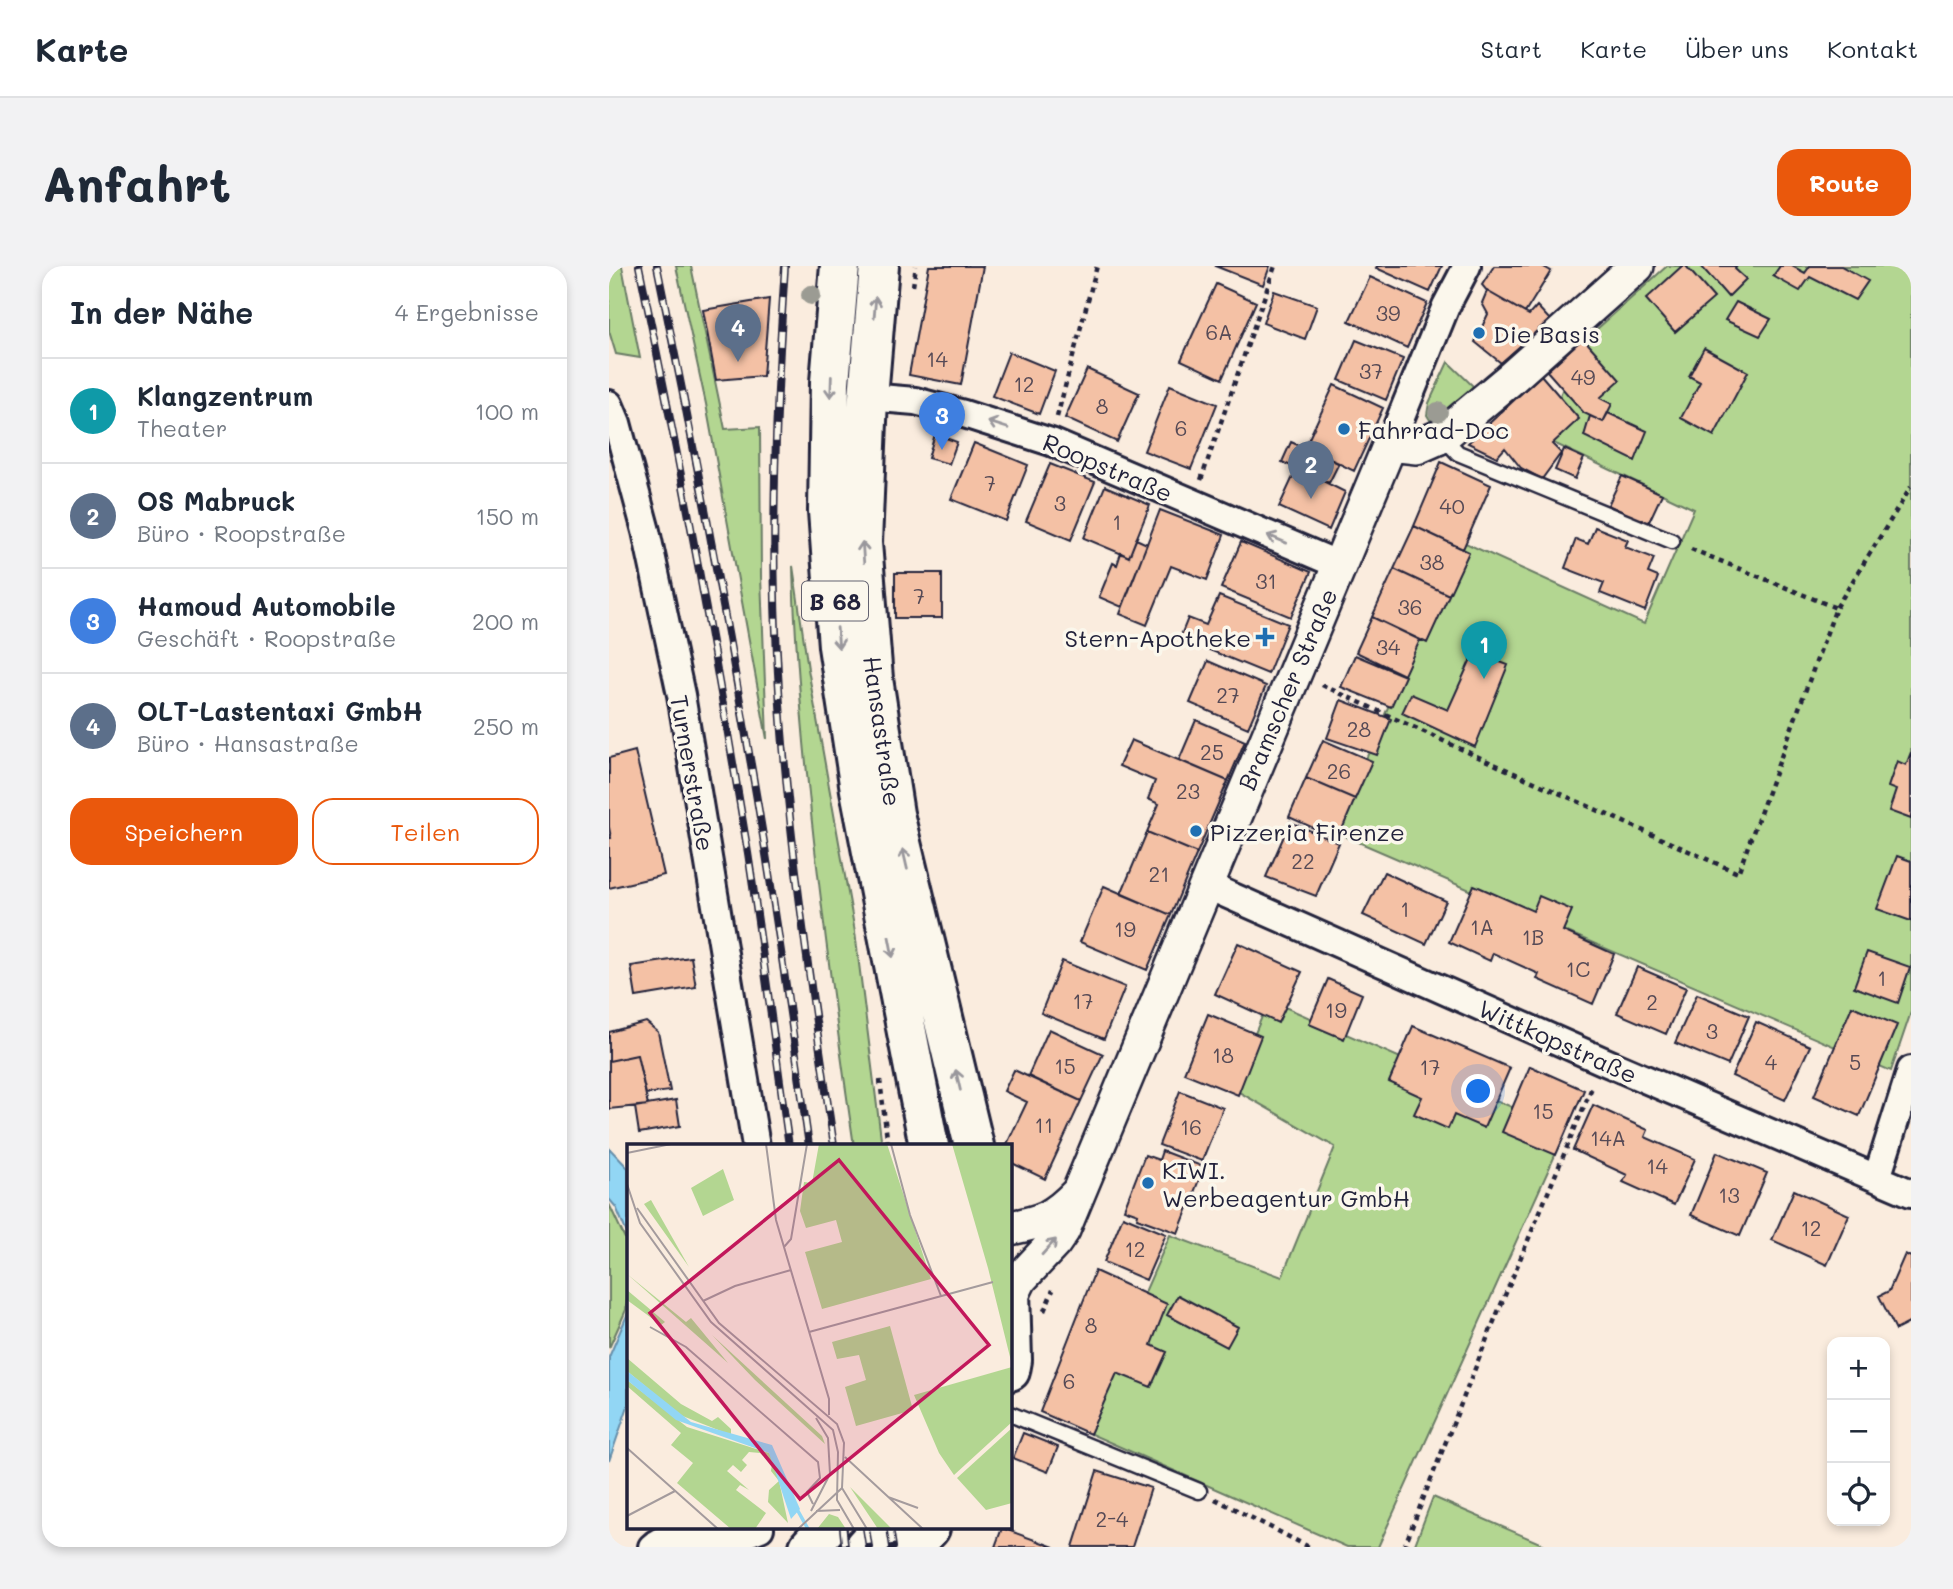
<!DOCTYPE html>
<html lang="de">
<head>
<meta charset="utf-8">
<style>
	body { margin:0; font-family:Mali,sans-serif; background:#f2f2f3; color:#1f2937 }
	.controls { position:absolute; right:21px; bottom:21px; display:grid; overflow:hidden; border-radius:14px; box-shadow:0 4px 10px #0003 }
	.controls button { width:63px; height:63px; display:grid; place-items:center; padding:0; border:0; border-bottom:2px solid #e0e1e3; background:#fff; color:#1f2937; font:35px sans-serif }
	.you { position:absolute; left:870px; top:826px; width:24px; height:24px; margin:-18px; border:5px solid #fff; border-radius:50%; background:#1a73e8; box-shadow:0 0 0 10px #1a73e833 }
	.badge { display:grid; place-items:center; width:46px; height:46px; border-radius:50%; background:#ea580c; color:#fff; font-size:23px; font-weight:700 }
	.pin { position:absolute; translate:-50% -58px; filter:drop-shadow(0 2px 4px #0008) }
	.pin::after { content:''; position:absolute; top:37px; width:24px; height:21px; background:inherit; clip-path:polygon(0 0,100% 0,50% 100%) }
	.list { margin:0; padding:0; list-style:none }
	h2 { display:flex; justify-content:space-between; align-items:center; height:91px; margin:0; padding:0 28px; font-size:30px }
	h2 small { font-size:23px; font-weight:400; color:#747a83 }
	.list li { display:grid; grid-template-columns:46px 1fr auto; gap:21px; align-items:center; box-sizing:border-box; height:105px; padding:0 28px; border-top:2px solid #e0e1e3 }
	.list b { display:block; font-size:26px; white-space:nowrap }
	.list p { margin:0; font-size:23px; white-space:nowrap; color:#747a83 }
	.list em { font-size:23px; font-style:normal; color:#747a83 }
	.actions { display:flex; gap:14px; padding:21px 28px }
	.actions a { flex:1; padding:16px 0; border:2px solid #ea580c; border-radius:21px; text-align:center; font-size:24px; color:#ea580c }
	.actions .main { background:#ea580c; color:#fff }
	.icon { flex:none; width:38px; height:38px; fill:none; stroke:currentColor; stroke-width:2; stroke-linecap:round; stroke-linejoin:round }
	.map { position:relative; flex:none; width:1302px; height:1281px; overflow:hidden; border-radius:21px }
	header { display:flex; align-items:center; gap:42px; box-sizing:border-box; height:98px; padding:0 35px; background:#fff; border-bottom:2px solid #e0e1e3 }
	header strong { font-size:33px }
	nav { display:flex; gap:38px; margin-inline-start:auto; font-size:24px }
	.intro { display:flex; align-items:center; justify-content:space-between; box-sizing:border-box; height:168px; padding:0 42px }
	h1 { margin:0; font-size:49px }
	.button { padding:18px 32px; border-radius:21px; background:#ea580c; color:#fff; font-size:24px; font-weight:700 }
	main { display:flex; gap:42px; padding:0 42px }
	aside { flex:1; background:#fff; border-radius:21px; box-shadow:0 4px 10px #0003 }
	.map>svg:first-child { display:block }
	.green { fill:#b3d691; stroke:#6a7c66; stroke-width:2 }
	.water { fill:#92d6f4; stroke:#658eaa; stroke-width:2 }
	.building { fill:#f4c1a5; stroke:#22223b; stroke-width:2 }
	.lines { fill:none; stroke-linecap:round; stroke-linejoin:round }
	.service-casing { stroke:#22223b; stroke-width:19 }
	.minor-casing { stroke:#22223b; stroke-width:32 }
	.tertiary-casing { stroke:#22223b; stroke-width:38 }
	.primary-casing { stroke:#22223b; stroke-width:44 }
	.path { stroke:#22223b; stroke-width:4.5; stroke-dasharray:5 5; stroke-linecap:butt }
	.service { stroke:#fbf7ec; stroke-width:14 }
	.minor { stroke:#fbf7ec; stroke-width:26 }
	.tertiary { stroke:#fbf7ec; stroke-width:33 }
	.primary { stroke:#fbf7ec; stroke-width:38 }
	.rail-casing { stroke:#22223b; stroke-width:8 }
	.rail { stroke:#fbf7ec; stroke-width:5; stroke-dasharray:16; stroke-linecap:butt }
	.tree { fill:#9b9b93 }
	.oneway { stroke:#99979c }
	.poi-dot { fill:#1f6fb2; stroke:#fbf7ec; stroke-width:2.5 }
	.labels { text-anchor:middle; dominant-baseline:central; stroke-width:7; stroke-linejoin:round; paint-order:stroke }
	.number-label { font-size:21px; fill:#564a56 }
	.shield { fill:#fbf7ec; stroke:#636270; stroke-width:2 }
	.shield-label { font-size:23px; font-weight:bold; fill:#22223b }
	.poi-label { font-size:24px; fill:#22223b; stroke:#fbf7ec; text-anchor:start }
	.street-label { font-size:24px; fill:#22223b; stroke:#fbf7ec }
	.inset-river { fill:none; stroke:#92d6f4; stroke-width:3.5 }
	.inset-road { fill:none; stroke:#a49b9d; stroke-width:2 }
	.view { fill:#c2185b; fill-opacity:0.15; stroke:#c2185b; stroke-width:3.5 }
	.inset-edge { fill:none; stroke:#22223b; stroke-width:3.5 }
</style>
</head>
<body>
<header>
<strong>Karte</strong>
<nav><a>Start</a><a>Karte</a><a>Über uns</a><a>Kontakt</a></nav>
</header>
<div class="intro"><h1>Anfahrt</h1><a class="button">Route</a></div>
<main>
<aside>
<h2>In der Nähe<small>4 Ergebnisse</small></h2>
<ul class="list">
<li><span class="badge" style="background:#0f9aa8">1</span><div><b>Klangzentrum</b><p>Theater</p></div><em>100 m</em></li>
<li><span class="badge" style="background:#5c6f8a">2</span><div><b>OS Mabruck</b><p>Büro · Roopstraße</p></div><em>150 m</em></li>
<li><span class="badge" style="background:#3f7fe0">3</span><div><b>Hamoud Automobile</b><p>Geschäft · Roopstraße</p></div><em>200 m</em></li>
<li><span class="badge" style="background:#5c6f8a">4</span><div><b>OLT-Lastentaxi GmbH</b><p>Büro · Hansastraße</p></div><em>250 m</em></li>
</ul>
<div class="actions"><a class="main">Speichern</a><a>Teilen</a></div>
</aside>
<div class="map">
<svg width="1302" height="1281" viewBox="0 0 1302 1281">
	<rect width="100%" height="100%" fill="#faecde"/>
	<filter id="ink" filterUnits="userSpaceOnUse"><feTurbulence type="fractalNoise" baseFrequency=".0143" numOctaves="2"/><feDisplacementMap in="SourceGraphic" scale="14" xChannelSelector="R" yChannelSelector="G"/><feConvolveMatrix kernelMatrix="1 2 1 2 8 2 1 2 1" color-interpolation-filters="sRGB"/></filter>
	<g filter="url(#ink)">
		<path class="green" d="M0,0h13l18,92 -24,-4 -7,-23z
			M67,0h15l34,163 35,-2 1,149 6,163 -61,-335z
			M1058,0h244v746l-20,59 -556,-239 124,-292 185,84 50,-115 -149,-70 32,-92z
			M839,96l25,24c-12,14 -23,31 -43,34l-3,-5 2,-12z
			M184,300l15,103 47,263 27,214h-28c-15,-101 -28,-203 -40,-305 -10,-91 -19,-183 -21,-275z
			M660,734l297,131 -188,416h-31l-263,-116 86,-196 112,42 53,-130 -103,-59z
			M0,938l19,41v43l-2,22 -17,38z
			M824,1231l116,50h-135z"/>
		<path class="water" d="M0,882l19,20v68l-12,-29 -7,-8z
			M19,1047v93l-19,55v-104z"/>
		<path class="building" d="M320,0h54l-22,119 -52,-10z
			M606,0h55l-7,19z
			M768,0h65l-12,26 -54,-24z
			M885,0h48l9,5 -26,42 -38,-22 -5,-6z
			M1073,0h4l28,32 -39,34 -29,-33z
			M1092,0h36l-2,3 11,10 -18,18z
			M1171,0h12l13,7 5,-7h31l27,15 -13,19 -45,-23 -10,14 -27,-15z
			M761,11l57,26 -20,45 -58,-27z
			M607,18l40,18 -34,77 -41,-19z
			M665,25l43,15 -12,33 -42,-16z
			M878,25l42,24 8,-9 13,14 -49,43 -26,-21 13,-28 -6,-11z
			M160,33l-6,77 -47,4 -13,-70z
			M1127,36l35,17 -11,17 -35,-16z
			M974,72l37,42 -20,18 12,6 -9,18 -19,-9 -37,-42z
			M747,74l47,19 -17,41 -47,-20z
			M1095,82l44,24 -34,64 -33,-18 19,-36 -11,-6z
			M400,86l46,19 -16,43 -47,-18z
			M478,103l52,24 -22,49 -52,-24z
			M932,109l38,44 -27,25 9,9 -19,26 -21,-11 -16,-20 -8,9 -29,-14z
			M561,119l47,19 -26,65 -47,-18z
			M725,119l49,23 -29,63 -49,-24z
			M999,147l39,18 -12,30 -51,-25 6,-20 13,6z
			M326,168l22,8 -8,22 -21,-6z
			M682,176l48,21 -10,20 -47,-21z
			M365,177l54,22 -22,56 -55,-22z
			M955,183l20,9 -9,21 -20,-9z
			M832,196l50,23 -28,64 -49,-23z
			M441,198l45,18 -24,58 -45,-19z
			M688,202l48,24 -16,38 -50,-23z
			M1013,210l40,18 -14,30 -40,-19z
			M496,220l45,19 -21,52 -45,-19z
			M551,244l64,25 -17,45 -36,-14 -24,59 -27,-11z
			M805,260l55,26 -20,43 -55,-26z
			M986,261l33,13 -3,7 29,11 -6,15 10,4 -13,34 -45,-18 4,-10 -39,-15 11,-29 12,5z
			M527,273l11,5 -25,63 -23,-10 14,-34 4,2 4,-12 8,4z
			M632,276l70,30 -20,45 -70,-29z
			M785,303l55,26 -22,48 -55,-26z
			M286,307h47v45h-47z
			M610,330l69,28 -20,50 -88,-36 8,-20 18,7z
			M763,351l48,23 -16,35 -48,-23z
			M865,386l34,13 -33,82 -73,-34 9,-19 37,16z
			M746,389l50,21 -14,31 -50,-20z
			M599,395l58,25 -18,42 -58,-25z
			M732,434l50,19 -14,36 -50,-17z
			M587,454l49,21 -17,40 -49,-21z
			M522,474l97,41 -31,72 -50,-21 12,-28 -11,-5 7,-18 -36,-15z
			M714,474l49,21 -17,38 -49,-21z
			M26,485l29,124 -55,13v-50h2l-2,-11v-69z
			M1302,486v67l-22,-8 7,-21 -8,-3 9,-26 9,4z
			M697,512l49,21 -17,40 -49,-22z
			M681,556l49,21 -23,53 -50,-19z
			M538,566l50,21 -26,62 -50,-21z
			M1288,590l14,5v60l-34,-12z
			M775,606l62,29 -20,43 -63,-29z
			M865,619l59,26 6,-15 33,14 -9,21 51,23 -21,50 -56,-25 2,-5 -46,-21 -3,8 -41,-19z
			M495,620l67,29 -24,55 -67,-28z
			M629,677l64,29 -24,51 -63,-29z
			M1258,686l43,15 -12,36 -44,-16z
			M82,691l5,30 -60,10 -5,-31z
			M453,695l63,26 -21,52 -63,-26z
			M1028,701l49,21 -20,46 -49,-21z
			M719,713l34,15 -18,45 -35,-15z
			M1088,728l52,22 -21,49 -53,-22z
			M1243,740l45,19 -38,91 -45,-20z
			M599,748l53,22 -23,59 -54,-22z
			M37,756l12,10 12,59 -24,3 -9,-39 -28,6v-29z
			M1147,756l54,24 -25,54 -53,-24z
			M804,760l97,42 -26,60 -30,-13 -6,14 -34,-15 8,-17 -33,-15z
			M440,763l54,25 -22,47 -53,-25z
			M28,789l11,50 -39,4v-48z
			M921,800l54,24 -28,65 -54,-23z
			M405,804l67,31 -36,78 -35,-17v-16h-4l21,-44 -23,-11z
			M571,825l43,17 -21,53 -43,-16z
			M67,834l4,26 -41,7 -4,-26z
			M984,839l55,25 -3,7 50,22 -21,46 -51,-23 4,-7 -54,-25z
			M553,885l42,16 -26,66 -41,-15 1,-4 -14,-5 21,-54 14,5z
			M1108,886l50,21 -27,63 -49,-21z
			M1185,924l55,25 -22,50 -55,-25z
			M514,950l43,18 -20,46 -42,-18z
			M1296,988l6,3v67l-2,-1 -13,7 -17,-34 10,-5z
			M486,1005l72,33 -16,41 16,7 -16,35 -34,-14 -27,61 -50,-22z
			M569,1029l60,32 -11,20 -60,-32z
			M414,1167l35,14 -10,25 -35,-14z
			M488,1205l54,17 -19,59h-59z
			M393,1262l52,19h-59z"/>
		<g class="lines">
			<defs>
				<path id="service" d="M833,170l16,17 214,88
					M401,1148l189,77"/>
				<path id="minor" d="M259,131l47,4 49,13 87,28 288,123
					M0,138l8,19 29,108 35,164 75,451
					M781,178l56,-138 21,-40
					M597,619l397,176 308,132
					M1268,912l34,-108
					M43,1281c17,-17 33,-4 53,-5 20,-1 37,-6 55,-14"/>
				<path id="tertiary" d="M401,962c32,-6 44,-10 67,-34
					M402,1031l9,-18 34,-36 9,-13 327,-786 27,3 25,-11 67,-56 128,-114"/>
				<path id="primary" d="M231,0l-10,116 -2,129 10,135 22,144 69,356
					M270,0l-11,131 -6,146 11,136 21,135 80,332
					M401,1025l2,69 -2,11
					M200,1281l17,-19
					M255,1281l17,-19
					M303,1281l18,-19"/>
			</defs>
			<use href="#service" class="service-casing"/>
			<use href="#minor" class="minor-casing"/>
			<use href="#tertiary" class="tertiary-casing"/>
			<use href="#primary" class="primary-casing"/>
			<path class="path" d="M304,20l3,-20
				M448,151l40,-151
				M592,214l74,-214
				M1082,283l145,59
				M713,419l163,75 253,113 98,-265 75,-121
				M271,814l8,66
				M435,1045l9,-21
				M606,1233l94,48
				M795,1281l86,-216 103,-246"/>
			<use href="#service" class="service"/>
			<use href="#minor" class="minor"/>
			<use href="#tertiary" class="tertiary"/>
			<use href="#primary" class="primary"/>
			<defs>
				<path id="rail" d="M30,0c41,195 77,391 109,587 15,98 27,196 41,293
					M48,0c40,193 76,387 108,582 16,99 30,199 44,298
					M176,0c-9,136 -15,271 -7,407 9,159 33,316 56,473
					M234,1262l2,19
					M257,1262l3,19
					M281,1262l3,19"/>
			</defs>
			<use href="#rail" class="rail-casing"/>
			<use href="#rail" class="rail"/>
		</g>
		<g class="tree">
			<circle cx="202" cy="29" r="10"/>
			<circle cx="829" cy="146" r="10"/>
		</g>
		<defs><path id="oneway-shaft" d="M-6 0H5M1.5-3L5.5 0L1.5 3" fill="none" stroke-width="1.6" stroke-linecap="round" stroke-linejoin="round" transform="scale(1.75)"/></defs>
		<g class="oneway">
			<use href="#oneway-shaft" transform="translate(266 41) rotate(-85)"/>
			<use href="#oneway-shaft" transform="translate(222 121) rotate(92)"/>
			<use href="#oneway-shaft" transform="translate(389 159) rotate(-162)"/>
			<use href="#oneway-shaft" transform="translate(668 273) rotate(-157)"/>
			<use href="#oneway-shaft" transform="translate(254 286) rotate(-94)"/>
			<use href="#oneway-shaft" transform="translate(229 372) rotate(85)"/>
			<use href="#oneway-shaft" transform="translate(296 593) rotate(-103)"/>
			<use href="#oneway-shaft" transform="translate(282 681) rotate(79)"/>
			<use href="#oneway-shaft" transform="translate(349 814) rotate(-103)"/>
			<use href="#oneway-shaft" transform="translate(440 981) rotate(-48)"/>
		</g>
	</g>
	<g class="poi-dot">
		<circle cx="870" cy="67" r="7"/>
		<circle cx="735" cy="163" r="7"/>
		<path d="M652.5 360.5h7v7h7v7h-7v7h-7v-7h-7v-7h7z"/>
		<circle cx="587" cy="565" r="7"/>
		<circle cx="539" cy="917" r="7"/>
	</g>
	<g class="labels">
		<g class="number-label">
			<text x="779" y="46">39</text>
			<text x="610" y="65">6A</text>
			<text x="328" y="92">14</text>
			<text x="762" y="104">37</text>
			<text x="974" y="110">49</text>
			<text x="415" y="117">12</text>
			<text x="493" y="139">8</text>
			<text x="572" y="161">6</text>
			<text x="381" y="216">7</text>
			<text x="451" y="236">3</text>
			<text x="843" y="239">40</text>
			<text x="508" y="255">1</text>
			<text x="823" y="295">38</text>
			<text x="657" y="314">31</text>
			<text x="310" y="329">7</text>
			<text x="801" y="340">36</text>
			<text x="779" y="380">34</text>
			<text x="619" y="428">27</text>
			<text x="750" y="462">28</text>
			<text x="603" y="485">25</text>
			<text x="730" y="504">26</text>
			<text x="579" y="524">23</text>
			<text x="694" y="594">22</text>
			<text x="550" y="607">21</text>
			<text x="796" y="642">1</text>
			<text x="873" y="660">1A</text>
			<text x="516" y="662">19</text>
			<text x="924" y="670">1B</text>
			<text x="969" y="702">1C</text>
			<text x="1273" y="711">1</text>
			<text x="474" y="734">17</text>
			<text x="1043" y="735">2</text>
			<text x="727" y="743">19</text>
			<text x="1103" y="764">3</text>
			<text x="614" y="788">18</text>
			<text x="1162" y="795">4</text>
			<text x="1246" y="795">5</text>
			<text x="456" y="799">15</text>
			<text x="821" y="800">17</text>
			<text x="934" y="844">15</text>
			<text x="435" y="858">11</text>
			<text x="582" y="860">16</text>
			<text x="999" y="871">14A</text>
			<text x="1048" y="899">14</text>
			<text x="1120" y="928">13</text>
			<text x="1202" y="961">12</text>
			<text x="526" y="982">12</text>
			<text x="482" y="1058">8</text>
			<text x="460" y="1114">6</text>
			<text x="503" y="1252">2-4</text>
		</g>
		<rect class="shield" x="193" y="315.5" width="66" height="39" rx="5"/>
		<g class="shield-label">
			<text x="226" y="335">B 68</text>
		</g>
		<g class="poi-label">
			<text x="884" y="67">Die Basis</text>
			<text x="749" y="163">Fahrrad-Doc</text>
			<text x="642" y="371" text-anchor="end">Stern-Apotheke</text>
			<text x="601" y="565">Pizzeria Firenze</text>
			<text x="553" y="903">KIWI.<tspan x="553" dy="28">Werbeagentur GmbH</tspan></text>
		</g>
		<g class="street-label">
			<text transform="translate(499 201) rotate(23)">Roopstraße</text>
			<text transform="translate(678 423) rotate(-67)">Bramscher Straße</text>
			<text transform="translate(274 465) rotate(82)">Hansastraße</text>
			<text transform="translate(84 507) rotate(80)">Turnerstraße</text>
			<text transform="translate(949 775) rotate(24)">Wittkopstraße</text>
		</g>
	</g>
	<g transform="translate(18 878)">
		<rect width="385" height="385" fill="#faecde"/>
		<path d="M192,0h68l44,135 -109,30 -17,-57 37,-10 -6,-22 -30,8 -6,-17 4,-29 8,1zM325,0h60v221l-24,-97zM96,25l11,31 -31,16 -12,-28zM24,56l38,67 -45,-63zM0,130l59,48 5,-4 37,45zM0,146l31,26 7,6 -4,3 -34,-25zM263,182l23,84 -57,16 -11,-39 21,-7 -7,-25 -22,4 -5,-17zM85,191l110,101 3,8 -70,-64zM0,214l54,46 31,17 6,-4 13,12v6l-51,-20 -53,-44zM385,223v55l-58,53 -15,-22 -25,-58zM0,236l60,47 82,26 6,9 13,61 -20,-21 1,-12 10,-9 -8,-10 1,-7 -12,-11 -11,-1 -7,8 5,5 -6,7 -8,-7 -6,6 22,19 -9,-5 -4,5 30,23 -11,16h-24l-54,-46 16,-20 -22,-18 10,-12 -54,-47zM385,284v75l-26,7 -29,-32zM223,343l42,42h-14zM202,370l9,3 8,12h-29z" fill="#b3d691"/>
		<path d="M0,227l64,51 81,23 28,64 -9,10 -22,-66 -93,-33 -49,-40z" fill="#92d6f4"/>
		<path class="inset-river" d="M166,358l15,27"/>
		<path class="inset-road" d="M139,0l10,76 53,179v16M264,0l19,71 31,81M0,9l44,-9M0,40l13,39 71,99 122,108 5,22 -1,48 17,29M10,64l82,115 118,101 7,19 -2,45 -44,41M157,103l7,-8 16,-95M76,157l32,-15 56,-16M23,183l36,20 132,115 2,16 -13,14 6,12M182,188l184,-50M0,304l91,81M218,313l78,72M215,344l25,41M261,353l30,11M184,367l19,-37 -2,-36 -12,-20M189,367l24,-1M0,372l48,-25"/>
		<path class="view" d="M212,16l150,185 -189,154 -150,-186z"/>
		<rect width="385" height="385" class="inset-edge"/>
	</g>
</svg>
<div class="controls">
<button>+</button>
<button>−</button>
<button><svg class="icon" aria-label="locate" viewBox="0 0 24 24"><circle cx="12" cy="12" r="6"/><path d="M12 2v4M12 18v4M2 12h4M18 12h4"/></svg></button>
</div>
<div class="you"></div>
<div class="pin badge" style="left:875px;top:413px;background:#0f9aa8">1</div>
<div class="pin badge" style="left:702px;top:233px;background:#5c6f8a">2</div>
<div class="pin badge" style="left:333px;top:184px;background:#3f7fe0">3</div>
<div class="pin badge" style="left:129px;top:96px;background:#5c6f8a">4</div>
</div>
</main>
</body>
</html>
